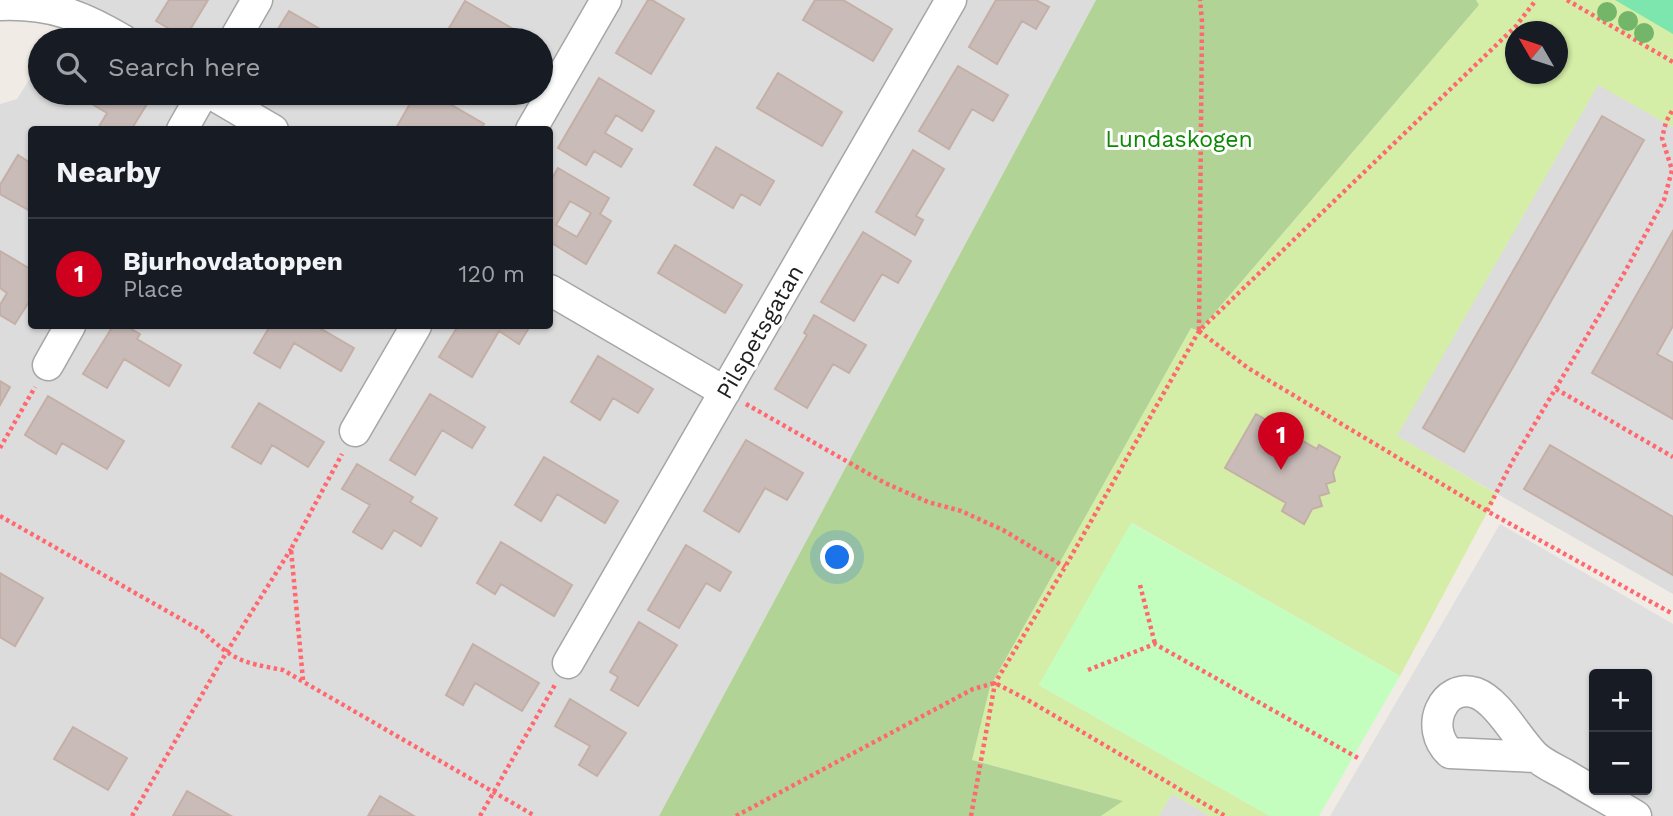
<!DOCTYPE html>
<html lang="en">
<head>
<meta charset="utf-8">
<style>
	body { margin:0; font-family:"Work Sans",sans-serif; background:#242831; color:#f1f3f6 }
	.controls { position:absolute; right:21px; bottom:21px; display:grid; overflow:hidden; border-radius:7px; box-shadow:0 2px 5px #0004 }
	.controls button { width:63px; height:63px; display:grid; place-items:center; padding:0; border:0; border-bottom:2px solid #363941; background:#171b24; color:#f1f3f6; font:35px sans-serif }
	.compass { position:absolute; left:1505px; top:21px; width:63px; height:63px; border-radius:50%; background:#171b24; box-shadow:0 2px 5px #0004; rotate:309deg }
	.you { position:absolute; left:838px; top:558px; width:24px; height:24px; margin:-18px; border:5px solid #fff; border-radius:50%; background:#1a73e8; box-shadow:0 0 0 10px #1a73e833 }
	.badge { display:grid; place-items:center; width:46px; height:46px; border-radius:50%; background:#cf001e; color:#fff; font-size:23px; font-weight:700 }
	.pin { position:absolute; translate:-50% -58px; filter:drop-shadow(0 2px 4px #0008) }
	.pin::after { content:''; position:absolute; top:37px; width:24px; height:21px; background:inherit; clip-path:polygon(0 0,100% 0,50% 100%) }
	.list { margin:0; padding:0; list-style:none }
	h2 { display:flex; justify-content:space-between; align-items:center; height:91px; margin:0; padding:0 28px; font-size:30px }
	h2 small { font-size:23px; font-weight:400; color:#9ea1a6 }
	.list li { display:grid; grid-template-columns:46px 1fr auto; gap:21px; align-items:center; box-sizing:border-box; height:112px; padding:0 28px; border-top:2px solid #363941 }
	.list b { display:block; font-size:26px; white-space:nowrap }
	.list p { margin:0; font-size:23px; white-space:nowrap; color:#9ea1a6 }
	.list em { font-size:23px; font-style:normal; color:#9ea1a6 }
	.icon { flex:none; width:38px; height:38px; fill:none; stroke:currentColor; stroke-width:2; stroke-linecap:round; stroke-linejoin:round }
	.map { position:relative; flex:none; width:1673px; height:816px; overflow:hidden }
	.search { position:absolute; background:#171b24; box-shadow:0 2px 5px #0004; left:28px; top:28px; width:525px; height:77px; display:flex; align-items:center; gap:18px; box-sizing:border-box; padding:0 24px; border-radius:38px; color:#9ea1a6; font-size:26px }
	.panel { position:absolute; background:#171b24; box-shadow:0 2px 5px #0004; left:28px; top:126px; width:525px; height:203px; border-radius:7px }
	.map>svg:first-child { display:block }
	.residential { fill:#dddcdc; fill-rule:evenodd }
	.grass { fill:#d5eea7; fill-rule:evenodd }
	.forest { fill:#b1d396 }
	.park { fill:#c3febf }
	.pitch { fill:#7de6ae }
	.parking { fill:#dfdfdf; fill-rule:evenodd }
	.building { fill:#c9bcb8; stroke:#c4afa6; stroke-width:2; fill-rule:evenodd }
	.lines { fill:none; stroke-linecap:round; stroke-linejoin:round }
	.minor-casing { stroke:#a6a6a6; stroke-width:33 }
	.path { stroke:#ff686e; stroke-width:4.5; stroke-dasharray:3.5 3.5; stroke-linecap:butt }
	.minor { stroke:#fff; stroke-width:30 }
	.tree { fill:#73b569 }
	.labels { text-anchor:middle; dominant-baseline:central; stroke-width:6; stroke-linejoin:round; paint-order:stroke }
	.park-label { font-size:23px; fill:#0c8803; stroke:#fff }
	.street-label { font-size:23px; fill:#1f1f1f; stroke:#fff }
</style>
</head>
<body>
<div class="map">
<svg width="1673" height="816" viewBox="0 0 1673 816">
	<rect width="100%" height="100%" fill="#f1ebe5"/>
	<path class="residential" d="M81,0h1015l-437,816h-659v-712l17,-5 23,-36v30h501v-53h-486zM32,130h518v196h-518z
		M1598,84l75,43v467l-277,-158z
		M1172,793l38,23h-51z"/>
	<path class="grass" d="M1476,0h197v127l-75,-42 -201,351 100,58 -97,182 -268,-153 -93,162 231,131h-60l-38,-22 -13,22h-58l22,-15 -151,-41 18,-73 201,-359 8,3 280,-326zM1516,32h42v42h-42z"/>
	<path class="forest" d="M1096,0h380l3,5 -280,326 -8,-3 -201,359 -18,73 151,41 -22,15h-442z"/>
	<path class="park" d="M1131,523l269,153 -81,140h-49l-231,-131z"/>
	<path class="pitch" d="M1615,0h58v34z"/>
	<path class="parking" d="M1500,524l173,100v192h-343zM1594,674h53v116h-53z"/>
	<path class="building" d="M169,0h39l-23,38 -29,-17z
		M648,0h4l32,19 -33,55 -35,-21z
		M815,0h28l49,29 -19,32 -70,-41z
		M996,0h40l13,7 -13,22 -14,-8 -25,43 -28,-17z
		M465,1l67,39h-90z
		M289,11l50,29h-68z
		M958,66l50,29 -15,26 -21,-12 -23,40 -30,-18z
		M778,73l64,39 -20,34 -65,-38z
		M599,78l55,33 -12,20 -26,-16 -11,18 27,16 -11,18 -27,-16 -8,14 -28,-17z
		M89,93h51l10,6 -19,31h-34l10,-17 -22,-13z
		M416,93h15l53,31 -3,6h-56l-3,-2 -2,2h-25z
		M1602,116l42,24 -180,312 -41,-24z
		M716,147l58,34 -14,24 -19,-11 -8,14 -39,-23z
		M913,150l31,19 -28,47 7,4 -8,15 -39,-23z
		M18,155l14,9v48l-32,-18v-9z
		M558,168l51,30 -9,16 11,7 -25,43 -36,-22v-60zM570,201l21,12 -14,24 -21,-12z
		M1673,231v95l-16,28 16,9v56l-81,-46z
		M863,232l48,29 -13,22 -16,-9 -28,47 -33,-19z
		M675,245l67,40 -17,28 -67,-40z
		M0,251l32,19v27l-17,27 -15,-9v-10l7,-12 -7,-5z
		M814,315l52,30 -17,28 -16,-9 -26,44 -32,-19 32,-54 -3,-2z
		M113,326h13l14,8 -3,5 44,26 -12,21 -45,-27 -17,29 -24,-14z
		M270,326h46l38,22 -13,23 -47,-28 -14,25 -26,-15z
		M458,326h72l-11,18 -20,-13 -27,46 -33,-20z
		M598,356l55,33 -15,24 -25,-15 -13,22 -29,-18z
		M0,381l10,6 -10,18z
		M430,394l55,33 -13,21 -30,-18 -27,45 -25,-15z
		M48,396l76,45 -17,28 -45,-26 -6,11 -31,-19z
		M259,403l65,39 -16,25 -36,-22 -11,19 -29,-17z
		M1256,414l61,35 2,-4 21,12 -7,15 2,9 -9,3 3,9 -10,3 3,10 -10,3 -8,15 -22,-13 4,-8 -61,-35z
		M746,440l57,33 -16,27 -22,-12 -26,44 -35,-21z
		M1550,445l123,72v58l-149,-86z
		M544,457l74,44 -13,22 -48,-29 -16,27 -26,-16z
		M357,464l56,33 -3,5 27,16 -16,28 -27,-16 -12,19 -29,-17 17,-27 -28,-16z
		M501,542l71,43 -18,31 -53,-32 -6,10 -18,-11z
		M686,545l45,27 -11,19 -14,-8 -27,45 -31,-18z
		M0,573l43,25 -28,48 -15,-9z
		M639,622l38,23 -39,61 -27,-16 7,-13 -8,-5z
		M473,644l66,39 -17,28 -47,-28 -12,22 -17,-10z
		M570,699l56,34 -29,43 -18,-11 11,-19 -35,-20z
		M73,727l54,31 -19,32 -54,-31z
		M187,791l44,25h-58z
		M380,796l34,20h-46z"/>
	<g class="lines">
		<defs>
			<path id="minor" d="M0,5c49,-2 81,10 123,35
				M234,40l23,-40
				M210,93l63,37
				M182,130l21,-37
				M531,130l75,-130
				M550,290l175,102
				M48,365l22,-39
				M355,431l61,-105
				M568,663l383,-663
				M1536,757l-86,-4c-27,-25 -7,-71 26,-60 22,8 41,45 58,62 9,9 22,14 32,20 23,14 47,27 70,41"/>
		</defs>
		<use href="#minor" class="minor-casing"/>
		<path class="path" d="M1567,0l106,62
			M1199,330l3,-309 -2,-21
			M1199,331l49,37 239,143 186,103
			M1556,389l117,68
			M746,404l139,79 43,19 33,9 42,19 62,37
			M0,448l35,-61
			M1487,511l25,-49 110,-185 42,-77 8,-30 -10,-32 4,-16 7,-13
			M0,516l202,115c33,30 38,31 81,39l252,146
			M1140,585l15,59
			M1088,670l67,-26 203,114
			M303,680l-12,-131 51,-95
			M132,816l94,-163 65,-104
			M480,816l76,-133
			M736,816l237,-127 22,-6 31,16 199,117
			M971,816l24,-133 70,-116 134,-236 317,-305 20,-26"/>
		<use href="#minor" class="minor"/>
	</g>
	<g class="tree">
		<circle cx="1607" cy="12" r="10"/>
		<circle cx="1628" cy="21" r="10"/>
		<circle cx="1644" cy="33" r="10"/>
	</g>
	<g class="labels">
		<g class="park-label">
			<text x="1179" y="139">Lundaskogen</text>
		</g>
		<g class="street-label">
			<text transform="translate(760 332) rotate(-60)">Pilspetsgatan</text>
		</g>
	</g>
</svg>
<div class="controls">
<button>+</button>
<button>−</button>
</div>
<svg class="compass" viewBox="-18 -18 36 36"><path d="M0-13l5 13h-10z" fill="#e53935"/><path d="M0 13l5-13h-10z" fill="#9ea1a6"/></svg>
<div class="you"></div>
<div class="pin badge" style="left:1281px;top:470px">1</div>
<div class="search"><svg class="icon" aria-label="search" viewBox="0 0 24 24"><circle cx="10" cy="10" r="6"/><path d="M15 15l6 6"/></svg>Search here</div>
<section class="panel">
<h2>Nearby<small></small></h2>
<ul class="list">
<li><span class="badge">1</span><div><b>Bjurhovdatoppen</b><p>Place</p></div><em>120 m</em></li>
</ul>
</section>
</div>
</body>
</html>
